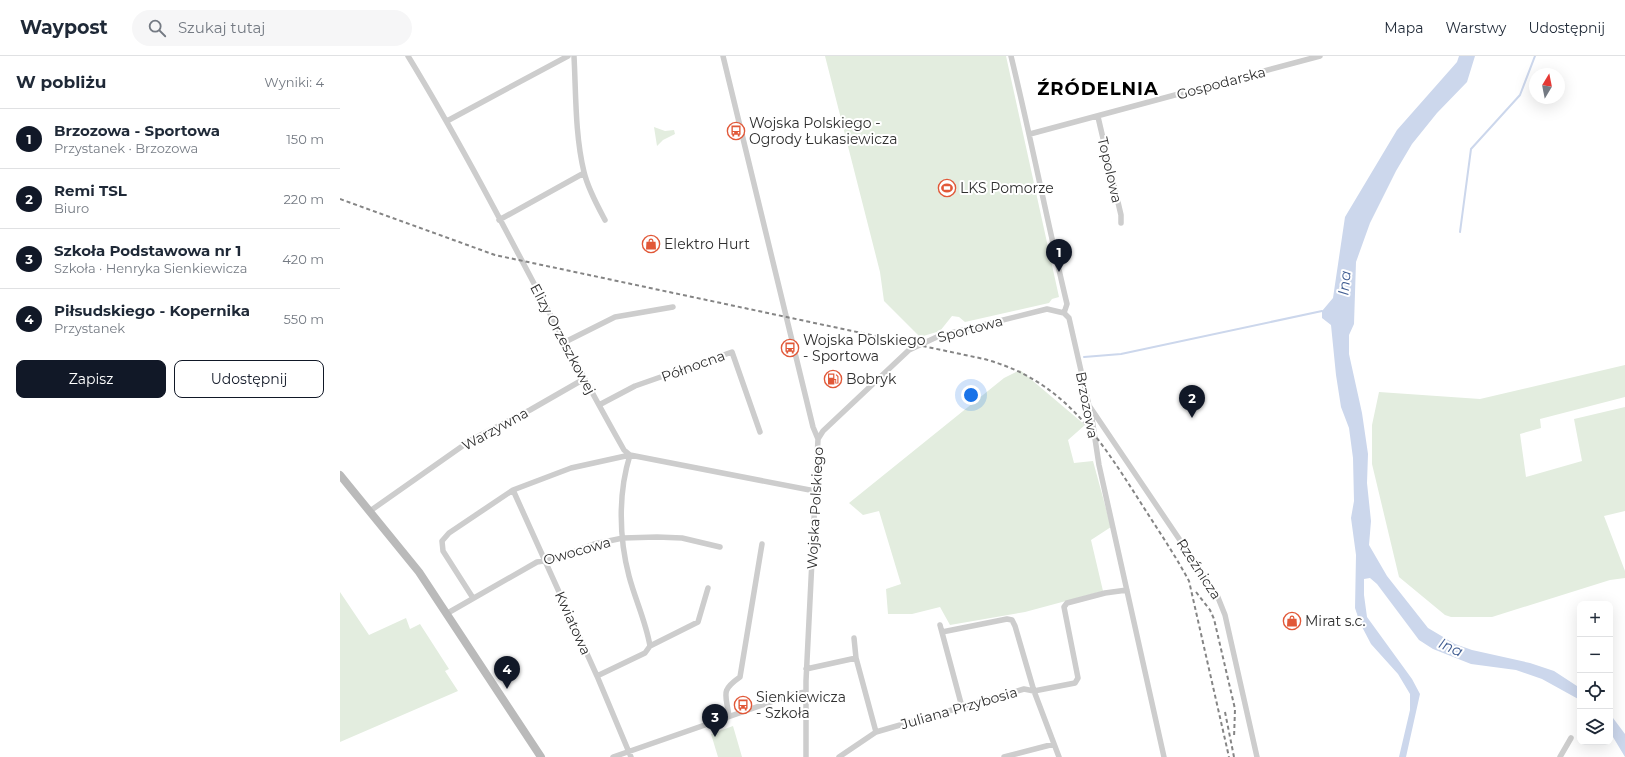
<!DOCTYPE html>
<html lang="pl">
<head>
<meta charset="utf-8">
<style>
	body { margin:0; font-family:Montserrat,sans-serif; background:#f6f6f7; color:#1f2937 }
	.controls { position:absolute; right:12px; bottom:12px; display:grid; overflow:hidden; border-radius:8px; box-shadow:0 4px 16px #0002 }
	.controls button { width:36px; height:36px; display:grid; place-items:center; padding:0; border:0; border-bottom:1px solid #e0e1e3; background:#fff; color:#1f2937; font:20px sans-serif }
	.compass { position:absolute; left:1189px; top:12px; width:36px; height:36px; border-radius:50%; background:#fff; box-shadow:0 4px 16px #0002; rotate:10deg }
	.you { position:absolute; left:631px; top:339px; width:14px; height:14px; margin:-10px; border:3px solid #fff; border-radius:50%; background:#1a73e8; box-shadow:0 0 0 6px #1a73e833 }
	.badge { display:grid; place-items:center; width:26px; height:26px; border-radius:50%; background:#111827; color:#fff; font-size:13px; font-weight:700 }
	.pin { position:absolute; translate:-50% -33px; filter:drop-shadow(0 1px 2px #0008) }
	.pin::after { content:''; position:absolute; top:21px; width:14px; height:12px; background:inherit; clip-path:polygon(0 0,100% 0,50% 100%) }
	.list { margin:0; padding:0; list-style:none }
	h2 { display:flex; justify-content:space-between; align-items:center; height:52px; margin:0; padding:0 16px; font-size:17px }
	h2 small { font-size:13px; font-weight:400; color:#747a83 }
	.list li { display:grid; grid-template-columns:26px 1fr auto; gap:12px; align-items:center; box-sizing:border-box; height:60px; padding:0 16px; border-top:1px solid #e0e1e3 }
	.list b { display:block; font-size:15px; white-space:nowrap }
	.list p { margin:0; font-size:13px; white-space:nowrap; color:#747a83 }
	.list em { font-size:13px; font-style:normal; color:#747a83 }
	.actions { display:flex; gap:8px; padding:12px 16px }
	.actions a { flex:1; padding:9px 0; border:1px solid #111827; border-radius:8px; text-align:center; font-size:14px; color:#111827 }
	.actions .main { background:#111827; color:#fff }
	.icon { flex:none; width:22px; height:22px; fill:none; stroke:currentColor; stroke-width:2; stroke-linecap:round; stroke-linejoin:round }
	.map { position:relative; flex:none; width:1285px; height:701px; overflow:hidden }
	header { display:flex; align-items:center; gap:24px; box-sizing:border-box; height:56px; padding:0 20px; background:#fff; border-bottom:1px solid #e0e1e3 }
	header strong { font-size:19px }
	nav { display:flex; gap:22px; margin-inline-start:auto; font-size:14px }
	.search { width:280px; height:36px; background:#f6f6f7; display:flex; align-items:center; gap:10px; box-sizing:border-box; padding:0 14px; border-radius:22px; color:#747a83; font-size:15px }
	main { display:flex }
	aside { flex:1; background:#fff }
	.map>svg:first-child { display:block }
	.green { fill:#e3eddf }
	.water { fill:#ccd7ec }
	.lines { fill:none; stroke-linecap:round; stroke-linejoin:round }
	.stream { stroke:#ccd7ec; stroke-width:2 }
	.street { stroke:#cdcdcd; stroke-width:5.5 }
	.secondary { stroke:#bababa; stroke-width:8 }
	.rail { stroke:#858585; stroke-width:2; stroke-dasharray:4 3; stroke-linecap:butt }
	.labels { text-anchor:middle; dominant-baseline:central; stroke-width:4; stroke-linejoin:round; paint-order:stroke }
	.street-label { font-size:14px; fill:#303030; stroke:#fff }
	.poi-label { font-size:14px; fill:#303030; stroke:#fff; text-anchor:start }
	.water-label { font-size:15px; font-style:italic; fill:#3f5c91; stroke:#fff }
	.district-label { font-size:18px; font-weight:bold; letter-spacing:1px; fill:#000; stroke:#fff }
</style>
</head>
<body>
<header>
<strong>Waypost</strong>
<div class="search"><svg class="icon" aria-label="search" viewBox="0 0 24 24"><circle cx="10" cy="10" r="6"/><path d="M15 15l6 6"/></svg>Szukaj tutaj</div>
<nav><a>Mapa</a><a>Warstwy</a><a>Udostępnij</a></nav>
</header>
<main>
<aside>
<h2>W pobliżu<small>Wyniki: 4</small></h2>
<ul class="list">
<li><span class="badge">1</span><div><b>Brzozowa - Sportowa</b><p>Przystanek · Brzozowa</p></div><em>150 m</em></li>
<li><span class="badge">2</span><div><b>Remi TSL</b><p>Biuro</p></div><em>220 m</em></li>
<li><span class="badge">3</span><div><b>Szkoła Podstawowa nr 1</b><p>Szkoła · Henryka Sienkiewicza</p></div><em>420 m</em></li>
<li><span class="badge">4</span><div><b>Piłsudskiego - Kopernika</b><p>Przystanek</p></div><em>550 m</em></li>
</ul>
<div class="actions"><a class="main">Zapisz</a><a>Udostępnij</a></div>
</aside>
<div class="map">
<svg width="1285" height="701" viewBox="0 0 1285 701">
	<rect width="100%" height="100%" fill="#fff"/>
	<path class="green" d="M485,0h181l53,241 -7,2 -3,4 -84,19 -6,-5 -7,-1 -12,15 -20,6 -36,-36 -4,-29z
		M314,71l11,4 9,-1 1,4 -12,6 -6,6z
		M1285,309v32l-85,22 1,9 -21,6 6,43 56,-16 -8,-42 51,-12v104l-21,5 21,55v7l-15,2 -118,37h-41l-6,-2 -46,-38 -27,-113v-39l7,-33 101,7z
		M680,314l65,55 -17,15 6,23 19,-2 18,66 -20,13 12,51 -78,21 -75,13 -10,-18 -28,7h-24l-2,-25 15,-5 -22,-73 -16,4 -14,-12 155,-125z
		M0,536l29,43 37,-17 4,11 10,-5 29,45 -4,2 13,20 -118,51z
		M393,670l9,31h-24l-7,-23z"/>
	<path class="water" d="M1119,0h16l-8,26 -30,31 -25,31 -16,27 -26,52 -14,39 -2,62 -5,11v19l13,59 6,41 -1,29 4,38 -2,24 18,31 41,52 27,16 17,6 58,13 24,8 26,17v12l-38,-21 -26,-9 -45,-6 -38,-15 -14,-9 -42,-56 -7,-6 -6,1v16l3,22 45,62 8,15 -14,63h-7l11,-47v-16l-12,-20 -27,-30 -11,-21 -5,-15 1,-53 -5,-37 3,-17 -1,-43 -4,-30 -8,-21 -5,-32 -5,-50 -9,-7v-7l11,-13 12,-81 52,-87 60,-68z
		M1270,658l15,20v23l-15,-25z"/>
	<g class="lines">
		<path class="stream" d="M1120,176l11,-83 49,-54 15,-39
			M744,301l37,-3 201,-43"/>
		<path class="street" d="M68,0c78,128 142,264 216,394l6,5 185,36
			M234,0c2,38 1,79 10,116 4,17 13,33 21,48
			M383,0l90,371 5,12 -12,242v76
			M671,0c20,82 36,165 56,248l-3,9
			M758,61l23,98v8
			M107,65l121,-65
			M690,78l290,-78
			M159,164l85,-47
			M225,286l50,-25 58,-10
			M259,349l36,-19 97,-34 28,80
			M750,351l127,188 8,20 32,142
			M478,383l5,-8 86,-81 30,-14 108,-27 17,4 5,5 23,101 7,46 65,292
			M290,399c-12,38 -11,83 -1,121 6,23 17,46 21,70
			M173,434l84,186 34,81
			M30,455l101,-71 59,-30 54,-31
			M133,542l-30,-47 -1,-10 7,-8 64,-43 58,-22 59,-13
			M106,558l91,-52 18,-3 39,-15 29,-6 34,-1 25,1 38,9
			M600,569l22,82
			M602,576l65,-13 5,1 3,6 19,65 25,66
			M514,582l2,20 20,74
			M466,613l50,-11
			M257,620l48,-23 5,-7 48,-24 10,-34
			M389,660c-3,-22 -9,-25 11,-39l22,-133
			M273,701l178,-62 14,-3
			M499,701l37,-25 148,-43 10,2 41,-8 3,-5 -14,-71 3,-4 38,-10 22,-3
			M664,701l50,-13
			M1220,701l11,-19"/>
		<path class="secondary" d="M0,419l79,97 122,185"/>
		<path class="rail" d="M0,143l155,56 489,104c79,21 114,77 155,141 17,27 35,53 50,81l40,176
			M856,536l14,18 4,9 21,90 -1,29
			M885,656l9,45"/>
	</g>
	<defs>
		<symbol id="bus-ring" viewBox="-11 -11 22 22"><circle r="9.5" fill="#fff" stroke="#e15838" stroke-width="1.5"/><path d="M-5-6H5V4H4V6H2V4H-2V6H-4V4H-5ZM-3.5-4V0h7V-4ZM-3.5 1.2v1.5H-2V1.2ZM2 1.2v1.5H3.5V1.2Z" fill="#e15838"/></symbol>
		<symbol id="stadium-ring" viewBox="-11 -11 22 22"><circle r="9.5" fill="#fff" stroke="#e15838" stroke-width="1.5"/><path d="M0-5a6.5 5 0 1 0 0 10a6.5 5 0 1 0 0-10ZM-3.5-1.8h7v3.6h-7Z" fill="#e15838"/></symbol>
		<symbol id="shop-ring" viewBox="-11 -11 22 22"><circle r="9.5" fill="#fff" stroke="#e15838" stroke-width="1.5"/><path d="M-5-2.5h2.3a2.7 3.5 0 0 1 5.4 0H5L5.5 6h-11ZM-1.5-2.5h3a1.5 2.3 0 0 0-3 0Z" fill="#e15838"/></symbol>
		<symbol id="fuel-ring" viewBox="-11 -11 22 22"><circle r="9.5" fill="#fff" stroke="#e15838" stroke-width="1.5"/><path d="M-5.5-6h7V0h2V4h1.3V-2.5L3-4.5l.8-.8L6-3V5H2.5V1h-1V6h-7ZM-4.2-4.7v3.2H.2V-4.7Z" fill="#e15838"/></symbol>
	</defs>
	<g fill-rule="evenodd">
		<use href="#bus-ring" x="386" y="65" width="20" height="20"/>
		<use href="#stadium-ring" x="597" y="122" width="20" height="20"/>
		<use href="#shop-ring" x="301" y="178" width="20" height="20"/>
		<use href="#bus-ring" x="440" y="282" width="20" height="20"/>
		<use href="#fuel-ring" x="483" y="313" width="20" height="20"/>
		<use href="#shop-ring" x="942" y="555" width="20" height="20"/>
		<use href="#bus-ring" x="393" y="639" width="20" height="20"/>
	</g>
	<g class="labels">
		<g class="street-label">
			<text transform="translate(881 27) rotate(-15)">Gospodarska</text>
			<text transform="translate(770 114) rotate(77)">Topolowa</text>
			<text transform="translate(630 273) rotate(-15)">Sportowa</text>
			<text transform="translate(223 283) rotate(62)">Elizy Orzeszkowej</text>
			<text transform="translate(353 310) rotate(-20)">Północna</text>
			<text transform="translate(747 349) rotate(79)">Brzozowa</text>
			<text transform="translate(155 373) rotate(-29)">Warzywna</text>
			<text transform="translate(475 452) rotate(-87)">Wojska Polskiego</text>
			<text transform="translate(237 495) rotate(-16)">Owocowa</text>
			<text transform="translate(859 513) rotate(57)">Rzeźnicza</text>
			<text transform="translate(233 567) rotate(66)">Kwiatowa</text>
			<text transform="translate(619 652) rotate(-16)">Juliana Przybosia</text>
		</g>
		<g class="poi-label">
			<text x="409" y="67">Wojska Polskiego -<tspan x="409" dy="16">Ogrody Łukasiewicza</tspan></text>
			<text x="620" y="132">LKS Pomorze</text>
			<text x="324" y="188">Elektro Hurt</text>
			<text x="463" y="284">Wojska Polskiego<tspan x="463" dy="16">- Sportowa</tspan></text>
			<text x="506" y="323">Bobryk</text>
			<text x="965" y="565">Mirat s.c.</text>
			<text x="416" y="641">Sienkiewicza<tspan x="416" dy="16">- Szkoła</tspan></text>
		</g>
		<g class="water-label">
			<text transform="translate(1004 227) rotate(-84)">Ina</text>
			<text transform="translate(1111 591) rotate(24)">Ina</text>
		</g>
		<g class="district-label">
			<text x="758" y="33">ŹRÓDELNIA</text>
		</g>
	</g>
</svg>
<div class="controls">
<button>+</button>
<button>−</button>
<button><svg class="icon" aria-label="locate" viewBox="0 0 24 24"><circle cx="12" cy="12" r="6"/><path d="M12 2v4M12 18v4M2 12h4M18 12h4"/></svg></button>
<button><svg class="icon" aria-label="layers" viewBox="0 0 24 24"><path d="M12 4l9 5-9 5-9-5zM3 14l9 5 9-5"/></svg></button>
</div>
<svg class="compass" viewBox="-18 -18 36 36"><path d="M0-13l5 13h-10z" fill="#e53935"/><path d="M0 13l5-13h-10z" fill="#747a83"/></svg>
<div class="you"></div>
<div class="pin badge" style="left:719px;top:216px">1</div>
<div class="pin badge" style="left:852px;top:362px">2</div>
<div class="pin badge" style="left:375px;top:681px">3</div>
<div class="pin badge" style="left:167px;top:633px">4</div>
</div>
</main>
</body>
</html>
